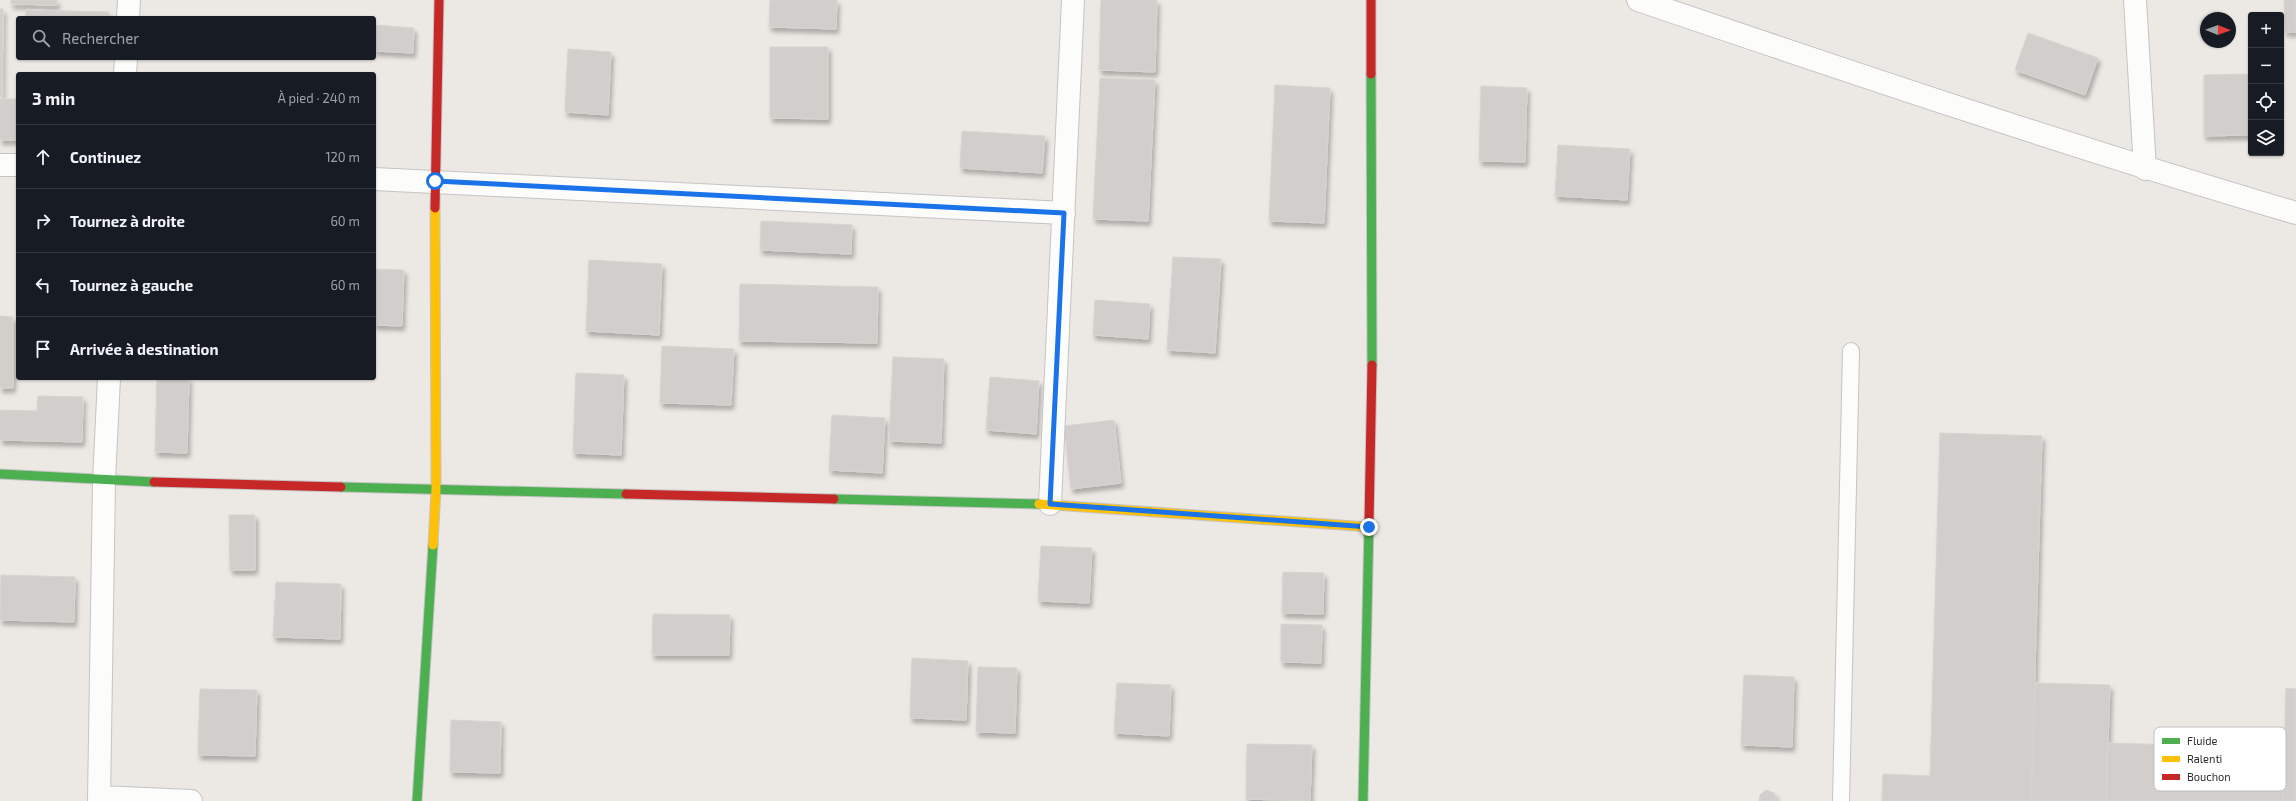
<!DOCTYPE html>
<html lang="fr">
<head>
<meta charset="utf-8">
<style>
	body { margin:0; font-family:"Exo 2",sans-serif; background:#242831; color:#f1f3f6 }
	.controls { position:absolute; right:12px; top:12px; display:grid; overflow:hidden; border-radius:4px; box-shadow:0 1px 3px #0004 }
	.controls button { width:36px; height:36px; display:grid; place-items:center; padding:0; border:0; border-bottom:1px solid #363941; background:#171b24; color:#f1f3f6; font:20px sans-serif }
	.compass { position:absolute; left:2200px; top:12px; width:36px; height:36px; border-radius:50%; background:#171b24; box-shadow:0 1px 3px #0004; rotate:91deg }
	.stop { position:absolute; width:12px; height:12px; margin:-9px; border:3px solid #1a73e8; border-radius:50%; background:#fff }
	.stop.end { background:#1a73e8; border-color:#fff; box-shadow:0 1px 4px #0008 }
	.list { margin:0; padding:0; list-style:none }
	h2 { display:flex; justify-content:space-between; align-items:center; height:52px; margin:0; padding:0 16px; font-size:17px }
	h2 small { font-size:13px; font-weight:400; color:#9ea1a6 }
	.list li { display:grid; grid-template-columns:26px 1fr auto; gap:12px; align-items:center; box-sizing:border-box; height:64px; padding:0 16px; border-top:1px solid #363941 }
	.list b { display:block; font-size:15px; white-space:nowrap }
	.list em { font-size:13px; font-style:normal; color:#9ea1a6 }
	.icon { flex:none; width:22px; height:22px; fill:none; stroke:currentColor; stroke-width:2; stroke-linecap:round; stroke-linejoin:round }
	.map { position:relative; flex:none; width:2296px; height:801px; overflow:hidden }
	.search { position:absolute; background:#171b24; box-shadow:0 1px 3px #0004; left:16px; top:16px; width:360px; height:44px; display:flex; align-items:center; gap:10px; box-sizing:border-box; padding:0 14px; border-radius:4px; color:#9ea1a6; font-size:15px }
	.panel { position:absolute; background:#171b24; box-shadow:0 1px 3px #0004; left:16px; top:72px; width:360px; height:308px; border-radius:4px }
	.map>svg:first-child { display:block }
	.building { fill:#d1cecb; stroke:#d7d4d0; filter:url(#shadow) }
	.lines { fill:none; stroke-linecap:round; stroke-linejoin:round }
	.lane-casing { stroke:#c5c4c5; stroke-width:18 }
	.street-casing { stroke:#c5c4c5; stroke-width:24 }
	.fast-casing { stroke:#c5c4c5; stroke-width:11 }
	.slow-casing { stroke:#c5c4c5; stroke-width:11 }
	.jam-casing { stroke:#c5c4c5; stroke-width:11 }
	.lane { stroke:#fcfcfb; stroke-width:16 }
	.street { stroke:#fcfcfb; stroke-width:22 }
	.fast { stroke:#4caf50; stroke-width:9 }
	.slow { stroke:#ffc107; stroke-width:9 }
	.jam { stroke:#c62828; stroke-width:9 }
	.route { stroke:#1a73e8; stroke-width:5 }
	.key { fill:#fff; stroke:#c0c0c0; stroke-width:1 }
	.key-label { font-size:11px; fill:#2e2e2e }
</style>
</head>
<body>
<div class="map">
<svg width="2296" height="801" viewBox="0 0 2296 801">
	<defs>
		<filter id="shadow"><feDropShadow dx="2.5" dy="4.5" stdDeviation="2" flood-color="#0004"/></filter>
	</defs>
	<rect width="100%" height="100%" fill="#ece8e4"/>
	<path class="building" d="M11,0h46v5l-46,-1z
		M770,0h67l-1,29 -67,-2z
		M1101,0h56l-2,72 -56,-2z
		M2284,0h12v32h-11z
		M0,9h3l-1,87h-2z
		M26,10l83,2v6h-84z
		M374,25l40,3 -1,25 -39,-2z
		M2028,33l70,25 -13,37 -70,-25z
		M770,47h58v72l-58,-1z
		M568,49l43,3 -3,63 -43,-3z
		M2251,74v61l-47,1v-61z
		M1100,78l55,2 -7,141 -55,-2z
		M1275,85l55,3 -6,135 -55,-2z
		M1481,86l46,2 -2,74 -46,-1z
		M0,99h18v41h-18z
		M962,131l83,5 -3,37 -82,-5z
		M1558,145l72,4 -3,51 -72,-4z
		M761,221l91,4 -1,29 -91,-4z
		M1173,257l48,2 -6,94 -48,-3z
		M589,260l73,4 -3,71 -73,-4z
		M374,269l30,1 -2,56 -28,-1z
		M740,284l138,3 -1,56 -138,-2z
		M1095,300l55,4 -2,35 -55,-4z
		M0,316l13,1v71h-13z
		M662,346l72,3 -3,56 -71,-2z
		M893,357l51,2 -3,84 -52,-2z
		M576,373l48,2 -3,80 -48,-2z
		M990,377l49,4 -3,53 -50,-4z
		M157,378h32l-2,75 -32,-1z
		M38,396l45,1 -1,45 -82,-2v-30l37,1z
		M832,415l53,3 -3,55 -53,-3z
		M1114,420l7,63 -50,6 -7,-63z
		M1940,433l102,3 -11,365h-149l1,-27 47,2z
		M229,515h26v55h-25z
		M1041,546l51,2 -3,55 -51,-2z
		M1283,572l41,1 -1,41 -41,-1z
		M1,575l74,2 -1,45 -74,-2z
		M276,582l65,2 -1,55 -67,-2z
		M653,614l77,1 -1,40h-77z
		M1281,624l41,1 -1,38 -40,-1z
		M912,658l56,3 -2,59 -56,-2z
		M978,667l39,1 -2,65 -39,-1z
		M1744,675l50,2 -2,70 -51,-2z
		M1117,683l54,2 -2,51 -55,-3z
		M2035,683l75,2 -4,116h-75z
		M2286,688l10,1v112h-13z
		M200,689l57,1 -2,66 -57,-1z
		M451,720l50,2 -1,51 -50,-1z
		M2107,743l177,5 -1,53h-177z
		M1247,744l65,1 -2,56 -64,-2z
		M1766,790l8,3 3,8h-18l1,-6z"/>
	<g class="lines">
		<defs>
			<path id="lane" d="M1841,801l10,-450"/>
			<path id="street" d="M1638,0c218,74 437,148 658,213
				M2135,0l10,169
				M128,18l1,-18
				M125,74l1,-16
				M0,165h18
				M374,179l690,34
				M1050,504l23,-504
				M100,797l91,4
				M99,801l5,-320 5,-103"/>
			<path id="fast" d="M1371,74l1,291
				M0,474l154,8
				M341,487l285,7
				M834,499l205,5
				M417,801l16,-256
				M1363,801l6,-278"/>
			<path id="slow" d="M1039,504l330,23
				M433,545l3,-56 -1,-281"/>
			<path id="jam" d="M1371,0v74
				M435,208l4,-208
				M154,482l187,5
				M626,494l208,5
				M1369,523l3,-158"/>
		</defs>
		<use href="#lane" class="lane-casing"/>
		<use href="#street" class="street-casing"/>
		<use href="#fast" class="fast-casing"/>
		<use href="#slow" class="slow-casing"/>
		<use href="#jam" class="jam-casing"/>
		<use href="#lane" class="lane"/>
		<use href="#street" class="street"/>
		<use href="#fast" class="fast"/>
		<use href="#slow" class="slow"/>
		<use href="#jam" class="jam"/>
	</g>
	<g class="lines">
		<path class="route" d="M435,181l629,32 -14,291 319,23"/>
	</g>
	<rect x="2154" y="727" width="132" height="64" rx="6" class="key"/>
	<rect x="2162" y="738" width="18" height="6" fill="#4caf50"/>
	<rect x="2162" y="756" width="18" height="6" fill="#ffc107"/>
	<rect x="2162" y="774" width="18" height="6" fill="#c62828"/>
	<g class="key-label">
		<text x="2187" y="745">Fluide</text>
		<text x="2187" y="763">Ralenti</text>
		<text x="2187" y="781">Bouchon</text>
	</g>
</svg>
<div class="controls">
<button>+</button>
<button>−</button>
<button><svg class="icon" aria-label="locate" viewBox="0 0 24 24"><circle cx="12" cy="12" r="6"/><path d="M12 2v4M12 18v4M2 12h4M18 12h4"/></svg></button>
<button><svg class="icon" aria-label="layers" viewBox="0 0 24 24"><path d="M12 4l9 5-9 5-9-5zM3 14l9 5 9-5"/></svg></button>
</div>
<svg class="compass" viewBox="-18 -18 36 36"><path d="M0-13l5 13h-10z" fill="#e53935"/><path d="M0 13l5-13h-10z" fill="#9ea1a6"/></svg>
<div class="stop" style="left:435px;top:181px"></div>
<div class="stop end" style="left:1369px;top:527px"></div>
<div class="search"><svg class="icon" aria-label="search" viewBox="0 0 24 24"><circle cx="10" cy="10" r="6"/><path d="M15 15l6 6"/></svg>Rechercher</div>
<section class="panel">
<h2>3 min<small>À pied · 240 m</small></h2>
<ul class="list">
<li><svg class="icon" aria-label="ahead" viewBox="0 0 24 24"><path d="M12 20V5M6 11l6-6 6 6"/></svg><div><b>Continuez</b></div><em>120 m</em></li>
<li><svg class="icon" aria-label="right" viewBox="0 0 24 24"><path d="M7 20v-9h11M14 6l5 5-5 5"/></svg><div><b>Tournez à droite</b></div><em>60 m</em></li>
<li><svg class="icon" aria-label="left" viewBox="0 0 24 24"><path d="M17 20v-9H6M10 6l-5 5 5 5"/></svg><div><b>Tournez à gauche</b></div><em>60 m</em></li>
<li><svg class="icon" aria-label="arrive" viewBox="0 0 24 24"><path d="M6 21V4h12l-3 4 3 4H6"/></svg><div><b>Arrivée à destination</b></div></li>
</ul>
</section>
</div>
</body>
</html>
